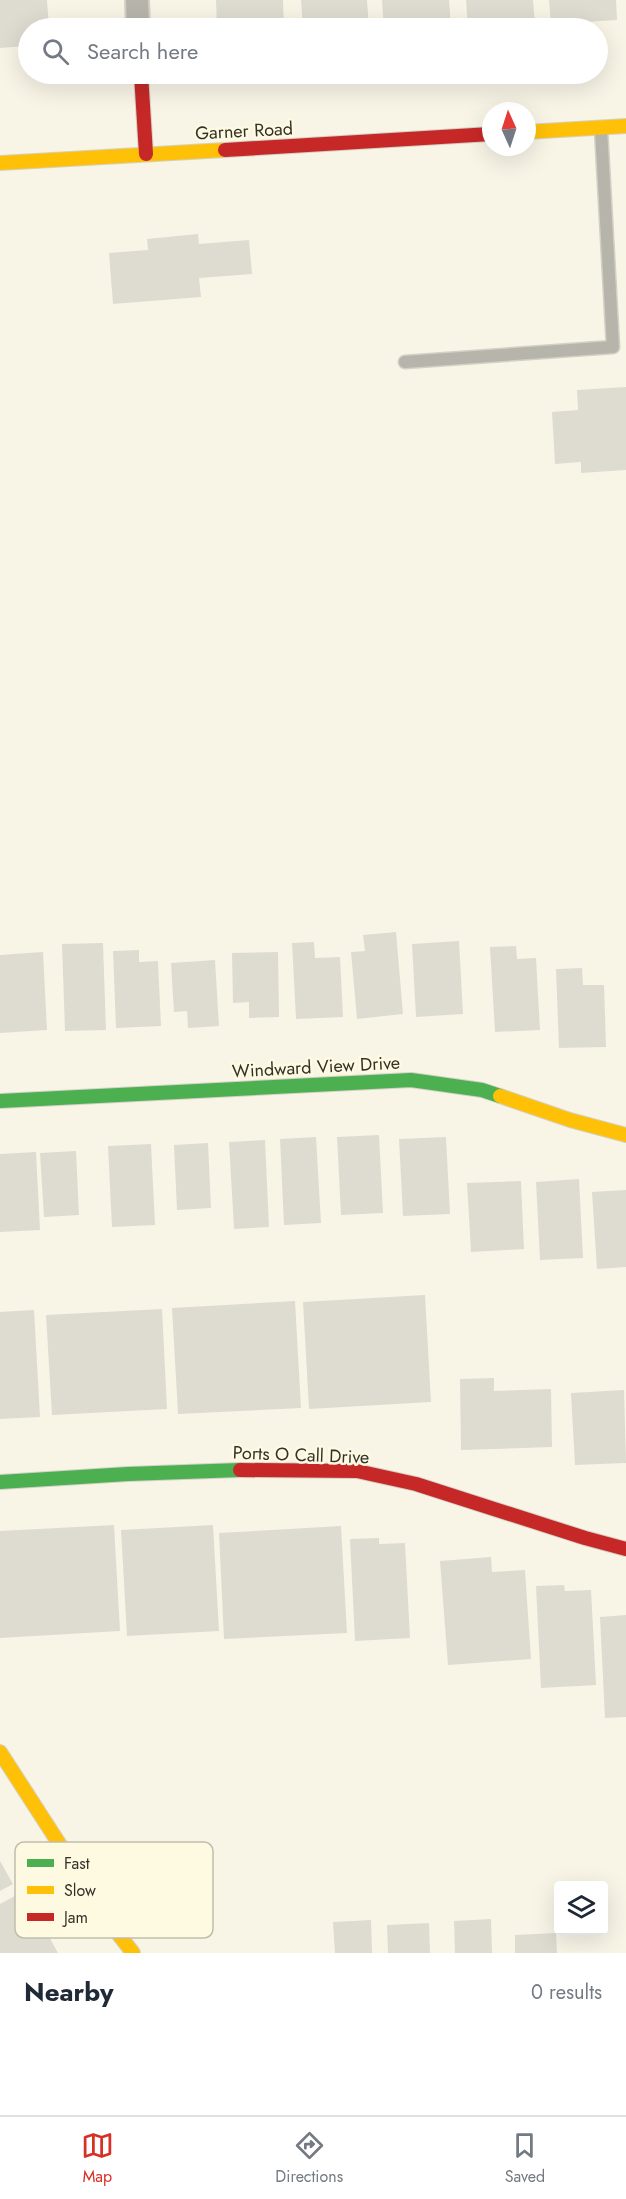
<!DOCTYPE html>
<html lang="en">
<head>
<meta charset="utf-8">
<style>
	body { margin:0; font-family:Jost,sans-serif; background:#f6f6f7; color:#1f2937 }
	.controls { position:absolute; right:18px; bottom:18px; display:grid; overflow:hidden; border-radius:6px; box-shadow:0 6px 24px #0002 }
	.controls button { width:54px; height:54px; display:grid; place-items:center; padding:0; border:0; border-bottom:2px solid #e0e1e3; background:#fff; color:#1f2937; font:30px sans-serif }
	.compass { position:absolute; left:482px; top:102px; width:54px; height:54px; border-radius:50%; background:#fff; box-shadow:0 6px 24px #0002; rotate:357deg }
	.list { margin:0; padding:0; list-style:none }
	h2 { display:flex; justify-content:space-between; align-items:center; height:78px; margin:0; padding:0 24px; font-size:26px }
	h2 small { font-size:20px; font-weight:400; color:#747a83 }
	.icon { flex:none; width:33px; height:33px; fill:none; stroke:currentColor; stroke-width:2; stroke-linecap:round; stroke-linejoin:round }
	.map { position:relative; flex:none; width:626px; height:1953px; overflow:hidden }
	.search { position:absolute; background:#fff; box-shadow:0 6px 24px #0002; left:18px; right:18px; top:18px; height:66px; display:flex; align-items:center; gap:15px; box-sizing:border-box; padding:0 21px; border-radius:33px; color:#747a83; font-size:22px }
	.sheet { height:162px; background:#fff }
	nav { display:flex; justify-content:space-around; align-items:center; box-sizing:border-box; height:84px; border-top:2px solid #e0e1e3; background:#fff; font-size:16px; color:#747a83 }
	nav a { display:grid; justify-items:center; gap:3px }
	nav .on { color:#d93025 }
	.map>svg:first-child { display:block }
	.building { fill:#dedcd1 }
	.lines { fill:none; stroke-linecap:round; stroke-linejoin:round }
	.lane-casing { stroke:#d3d1c6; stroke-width:15 }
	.street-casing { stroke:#d3d1c6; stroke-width:26 }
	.fast-casing { stroke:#d3d1c6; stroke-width:16 }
	.slow-casing { stroke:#d3d1c6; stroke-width:16 }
	.jam-casing { stroke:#d3d1c6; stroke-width:16 }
	.lane { stroke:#b7b4ab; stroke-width:12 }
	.street { stroke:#b7b4ab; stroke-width:22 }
	.fast { stroke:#4caf50; stroke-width:14 }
	.slow { stroke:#ffc107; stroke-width:14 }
	.jam { stroke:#c62828; stroke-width:14 }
	.labels { text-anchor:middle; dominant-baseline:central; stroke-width:5; stroke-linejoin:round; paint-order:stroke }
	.street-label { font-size:18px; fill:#333128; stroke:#fef9e1 }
	.key { fill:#fef9e1; stroke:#c1bdaa; stroke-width:1.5 }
	.key-label { font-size:16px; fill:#333128 }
</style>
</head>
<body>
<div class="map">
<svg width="626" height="1953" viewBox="0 0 626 1953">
	<rect width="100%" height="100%" fill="#f8f5e7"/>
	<path class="building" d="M0,0h47l2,28h-21v18l-28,2z
		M216,0h67l1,28h-67z
		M301,0h66l2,28h-66z
		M382,0h67l2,28h-67z
		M466,0h67l2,23 -67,5z
		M549,0h67l1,20 -66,4z
		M198,234l1,10 50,-4 3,34 -53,4 2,19 -88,7 -4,-51 39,-3 -1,-11z
		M626,387v83l-45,3v-11l-26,2 -3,-52 26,-2 -1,-20z
		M396,932l7,82 -46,5 -6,-67 14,-1 -2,-16z
		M459,941l4,73 -47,3 -4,-73z
		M314,942l1,16 25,-1 3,60 -47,2 -4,-76z
		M103,943l3,87 -41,1 -3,-87z
		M516,946l1,13 19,-1 4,72 -45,2 -5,-85z
		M139,950v12l19,-1 3,65 -45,2 -3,-77z
		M43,952l4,78 -47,3v-78z
		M278,952l1,65 -30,1v-16l-16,1 -1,-50z
		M215,960l4,66 -31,2 -1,-17 -13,1 -3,-49z
		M582,968l1,17h21l2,62 -47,1 -3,-79z
		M379,1135l4,78 -42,2 -4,-78z
		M316,1137l5,86 -37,2 -4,-86z
		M446,1137l4,77 -47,2 -4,-77z
		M265,1140l4,87 -35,2 -5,-87z
		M208,1143l3,65 -34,2 -3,-65z
		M151,1144l4,81 -43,2 -4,-81z
		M76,1151l3,64 -35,2 -4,-64z
		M36,1152l4,78 -40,2v-78z
		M579,1179l4,79 -43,2 -4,-78z
		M521,1181l3,68 -53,3 -4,-69z
		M626,1190v77l-29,2 -5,-77z
		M425,1295l6,107 -122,7 -6,-107z
		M295,1301l6,107 -123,6 -6,-106z
		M162,1309l5,100 -115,6 -6,-100z
		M34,1310l6,107 -40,2v-107z
		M494,1378v13l57,-2 1,58 -91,3 -1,-71z
		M624,1390l2,73 -51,2 -4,-72z
		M114,1525l6,106 -120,7v-107z
		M213,1525l6,106 -92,5 -6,-106z
		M341,1526l6,107 -123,6 -5,-106z
		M379,1538v6l26,-1 5,95 -55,3 -5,-102z
		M491,1557l1,15 33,-2 6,89 -83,6 -8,-104z
		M564,1585l1,6 26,-1 5,95 -55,3 -5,-102z
		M626,1615v102l-21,1 -5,-101z
		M0,1861l13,23 -13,7z
		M24,1891l34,62h-58v-49z
		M491,1919l1,34h-37l-1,-32z
		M371,1920l1,33h-37l-2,-31z
		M429,1923l1,30h-42l-1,-28z
		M556,1933l1,20h-42v-18z"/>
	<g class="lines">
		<defs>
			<path id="lane" d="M405,362l208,-15 -12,-218"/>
			<path id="street" d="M137,0l1,28"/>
			<path id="fast" d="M0,1101l411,-21 71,10 18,6
				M0,1482l128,-8 112,-4"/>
			<path id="slow" d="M527,132l99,-6
				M0,163l225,-13
				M500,1096l70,24 56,15
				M0,1752l113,175 20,26"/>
			<path id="jam" d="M141,74l5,80
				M225,150l266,-16
				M240,1470l117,1 59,13 169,54 41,11"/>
		</defs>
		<use href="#lane" class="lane-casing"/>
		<use href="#street" class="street-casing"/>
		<use href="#fast" class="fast-casing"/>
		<use href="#slow" class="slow-casing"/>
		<use href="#jam" class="jam-casing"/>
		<use href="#lane" class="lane"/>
		<use href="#street" class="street"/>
		<use href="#fast" class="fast"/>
		<use href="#slow" class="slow"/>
		<use href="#jam" class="jam"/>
	</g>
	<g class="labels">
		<g class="street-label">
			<text transform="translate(244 131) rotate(-3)">Garner Road</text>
			<text transform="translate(316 1067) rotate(-3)">Windward View Drive</text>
			<text transform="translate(301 1455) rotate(2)">Ports O Call Drive</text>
		</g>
	</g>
	<rect x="15" y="1842" width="198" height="96" rx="9" class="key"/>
	<rect x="27" y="1859" width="27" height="8" fill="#4caf50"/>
	<rect x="27" y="1886" width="27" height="8" fill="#ffc107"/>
	<rect x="27" y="1913" width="27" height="8" fill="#c62828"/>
	<g class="key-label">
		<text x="64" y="1869">Fast</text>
		<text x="64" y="1896">Slow</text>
		<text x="64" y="1923">Jam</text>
	</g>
</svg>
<div class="controls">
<button><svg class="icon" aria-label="layers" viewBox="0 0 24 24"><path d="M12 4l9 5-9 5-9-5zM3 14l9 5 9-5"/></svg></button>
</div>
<svg class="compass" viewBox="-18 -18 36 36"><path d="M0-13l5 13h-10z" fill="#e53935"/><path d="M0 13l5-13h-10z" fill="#747a83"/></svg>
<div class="search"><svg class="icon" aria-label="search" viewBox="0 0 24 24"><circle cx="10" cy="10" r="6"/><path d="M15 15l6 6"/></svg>Search here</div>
</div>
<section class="sheet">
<h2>Nearby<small>0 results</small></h2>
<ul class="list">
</ul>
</section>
<nav>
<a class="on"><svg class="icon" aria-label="map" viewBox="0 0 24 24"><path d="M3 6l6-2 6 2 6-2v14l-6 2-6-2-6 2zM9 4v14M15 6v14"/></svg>Map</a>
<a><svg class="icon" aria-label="directions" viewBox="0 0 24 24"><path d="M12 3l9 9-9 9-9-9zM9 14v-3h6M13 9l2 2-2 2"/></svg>Directions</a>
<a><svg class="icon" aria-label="saved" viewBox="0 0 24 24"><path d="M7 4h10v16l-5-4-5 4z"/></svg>Saved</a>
</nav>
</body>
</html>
